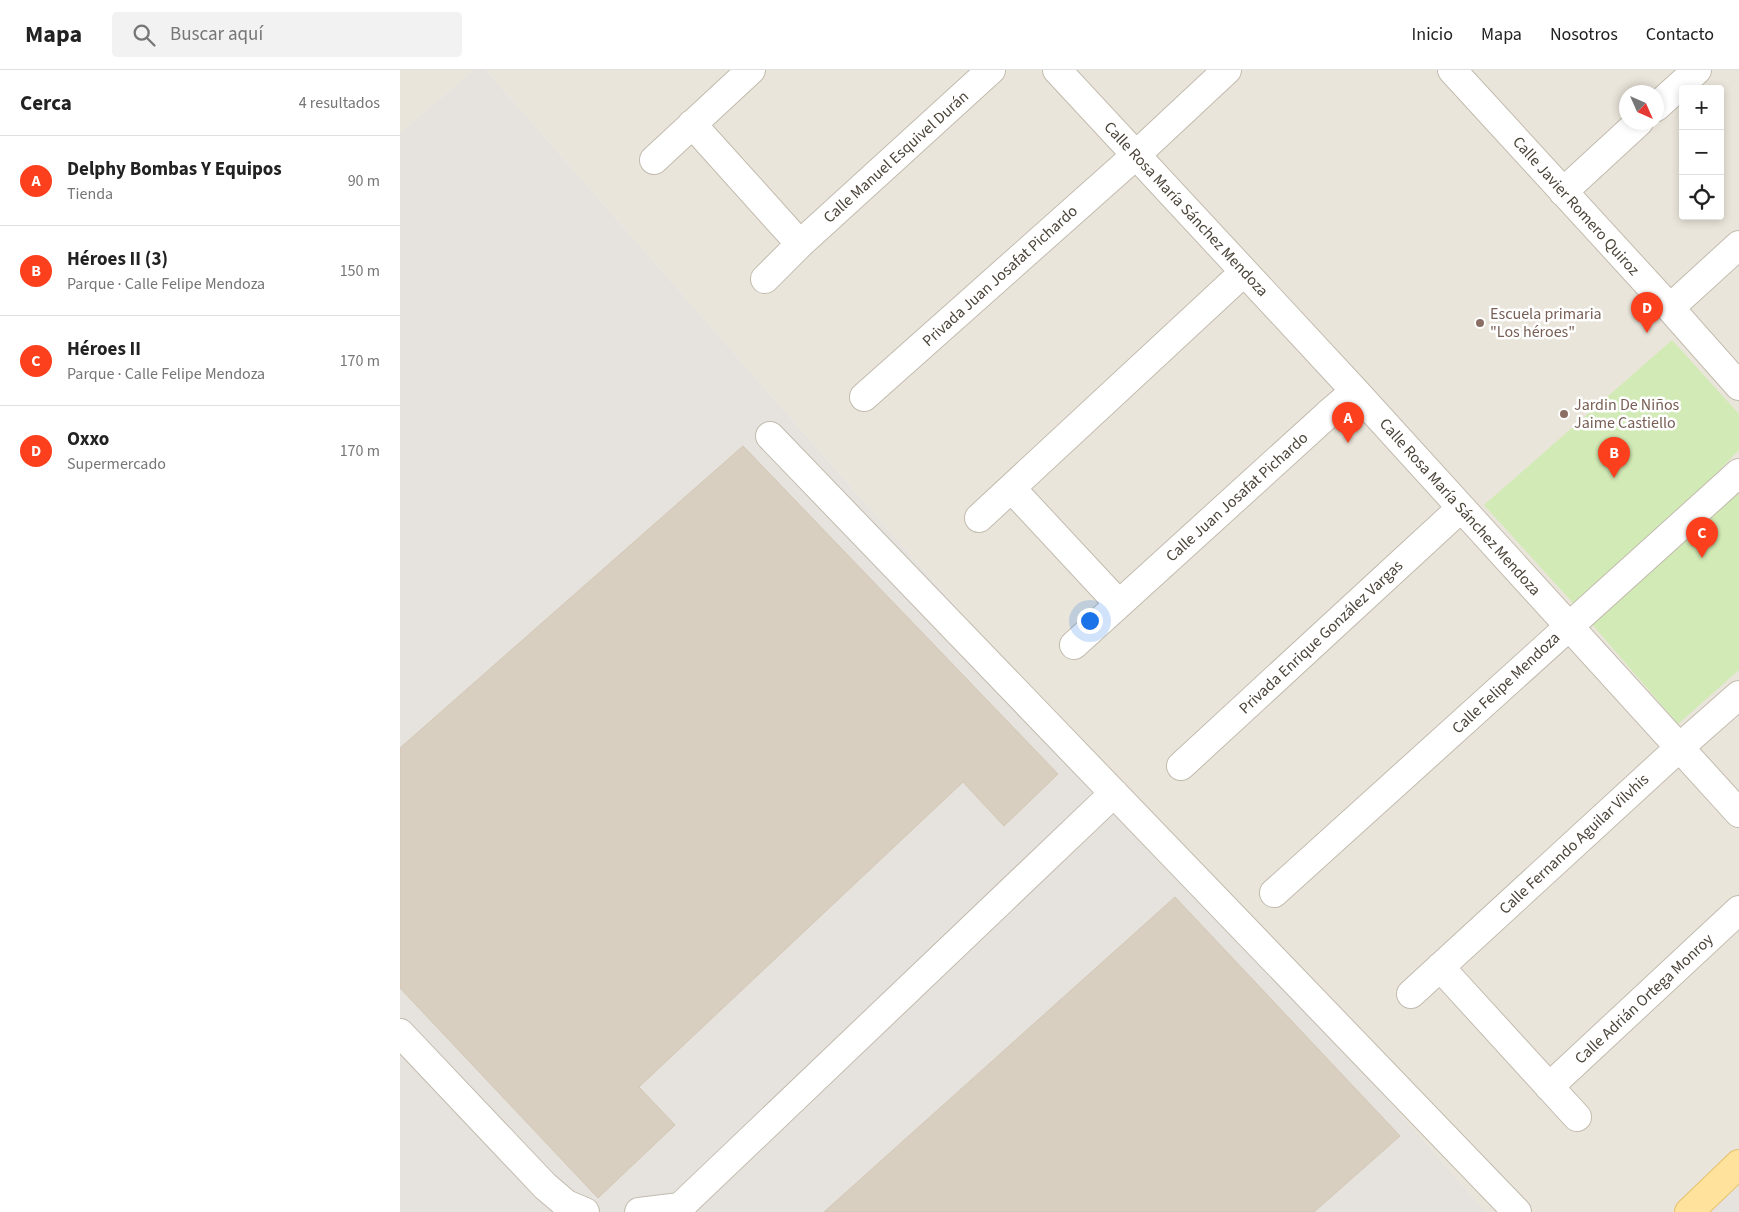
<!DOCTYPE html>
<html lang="es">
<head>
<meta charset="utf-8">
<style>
	body { margin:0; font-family:"Source Sans 3",sans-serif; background:#f2f2f2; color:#222 }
	.controls { position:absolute; right:15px; top:15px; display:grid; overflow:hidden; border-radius:5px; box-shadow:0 2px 8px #0003 }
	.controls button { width:45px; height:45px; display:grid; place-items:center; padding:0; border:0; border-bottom:1px solid #e0e0e0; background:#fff; color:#222; font:25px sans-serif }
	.compass { position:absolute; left:1219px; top:15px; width:45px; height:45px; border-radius:50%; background:#fff; box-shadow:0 2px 8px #0003; rotate:135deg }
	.you { position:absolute; left:689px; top:550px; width:18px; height:18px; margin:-12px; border:4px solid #fff; border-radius:50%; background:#1a73e8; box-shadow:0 0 0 8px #1a73e833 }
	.badge { display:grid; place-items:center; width:32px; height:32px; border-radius:50%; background:#fc3f1d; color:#fff; font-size:16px; font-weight:700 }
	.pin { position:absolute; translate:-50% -41px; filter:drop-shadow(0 1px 2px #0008) }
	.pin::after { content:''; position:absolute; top:26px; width:18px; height:15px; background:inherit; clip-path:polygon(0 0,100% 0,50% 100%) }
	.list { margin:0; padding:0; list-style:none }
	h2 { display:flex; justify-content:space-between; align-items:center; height:65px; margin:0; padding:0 20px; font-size:21px }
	h2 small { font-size:16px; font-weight:400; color:#767676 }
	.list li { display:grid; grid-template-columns:32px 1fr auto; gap:15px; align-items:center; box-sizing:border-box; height:90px; padding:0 20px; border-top:1px solid #e0e0e0 }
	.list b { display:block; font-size:19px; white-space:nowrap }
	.list p { margin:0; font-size:16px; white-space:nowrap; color:#767676 }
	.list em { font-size:16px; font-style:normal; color:#767676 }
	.icon { flex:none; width:28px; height:28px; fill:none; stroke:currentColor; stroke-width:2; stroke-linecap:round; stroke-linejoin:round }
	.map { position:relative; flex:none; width:1339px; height:1142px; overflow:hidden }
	header { display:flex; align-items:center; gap:30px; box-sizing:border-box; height:70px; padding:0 25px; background:#fff; border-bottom:1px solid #e0e0e0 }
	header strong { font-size:24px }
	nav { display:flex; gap:28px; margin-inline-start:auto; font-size:18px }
	.search { width:350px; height:45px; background:#f2f2f2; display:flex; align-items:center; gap:12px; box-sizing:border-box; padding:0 18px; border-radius:5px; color:#767676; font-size:19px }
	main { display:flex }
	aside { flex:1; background:#fff }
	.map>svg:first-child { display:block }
	.residential { fill:#eae5da; fill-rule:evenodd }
	.industrial { fill:#e6e2dd }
	.green { fill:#d2eab5 }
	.building { fill:#d8cfc1; stroke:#d3c7b4 }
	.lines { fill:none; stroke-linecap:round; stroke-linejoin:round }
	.minor-casing { stroke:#c2bbae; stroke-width:30 }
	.major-casing { stroke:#e6c16a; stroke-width:30 }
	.minor { stroke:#fff; stroke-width:28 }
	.major { stroke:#ffe39c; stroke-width:28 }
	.education-dot { fill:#8d6e63; stroke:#fff; stroke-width:2 }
	.labels { text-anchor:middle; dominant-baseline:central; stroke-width:5; stroke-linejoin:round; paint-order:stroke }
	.street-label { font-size:16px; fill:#4b4439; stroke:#fff }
	.education-label { font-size:16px; fill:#785e54; stroke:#fff; text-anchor:start }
</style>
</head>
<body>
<header>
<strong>Mapa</strong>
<div class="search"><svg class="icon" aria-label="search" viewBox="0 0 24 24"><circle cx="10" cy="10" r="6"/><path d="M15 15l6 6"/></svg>Buscar aquí</div>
<nav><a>Inicio</a><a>Mapa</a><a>Nosotros</a><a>Contacto</a></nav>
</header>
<main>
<aside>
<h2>Cerca<small>4 resultados</small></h2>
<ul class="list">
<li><span class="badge">A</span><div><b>Delphy Bombas Y Equipos</b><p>Tienda</p></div><em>90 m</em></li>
<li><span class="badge">B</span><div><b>Héroes II (3)</b><p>Parque · Calle Felipe Mendoza</p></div><em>150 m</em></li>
<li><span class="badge">C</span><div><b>Héroes II</b><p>Parque · Calle Felipe Mendoza</p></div><em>170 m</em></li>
<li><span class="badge">D</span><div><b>Oxxo</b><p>Supermercado</p></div><em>170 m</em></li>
</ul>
</aside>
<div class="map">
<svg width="1339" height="1142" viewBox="0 0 1339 1142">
	<rect width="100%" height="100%" fill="#f6f3ec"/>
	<path class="residential" d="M0,0h73l-73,63z
		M86,0h1253v1099l-47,43h-206zM1283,19h37v127h-37zM1226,22h30v30h-30z"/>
	<path class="industrial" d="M73,0h13l1000,1142h-1086v-1079z
		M1339,1099v43h-47z"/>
	<path class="green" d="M1272,270l67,74v36l-157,163 -98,-108z
		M1339,423v177l-61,54 -87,-101z"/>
	<path class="building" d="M343,376l315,328 -54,52 -41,-44 -324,305 36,38 -77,73 -198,-210v-240z
		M775,827l225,239 -86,76h-490z"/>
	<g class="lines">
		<defs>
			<path id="minor" d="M657,0l298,321 384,422
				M1052,0l218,238 69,78
				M1256,37l41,-37
				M292,54l108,120
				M254,90l97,-90
				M1163,122l76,-70
				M365,209l35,-35 191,-174
				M1270,238l69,-63
				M464,327l272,-242 91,-85
				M370,366l747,776
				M612,419l107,115
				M579,448l265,-246
				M674,575l253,-230 28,-24
				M781,696l280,-258
				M874,823l465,-420
				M1040,897l137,150
				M1011,924l269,-247 59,-52
				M0,963l145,153 21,18 19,8
				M1149,1017l190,-177
				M239,1142l41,-5
				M280,1142v-5l434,-414"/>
			<path id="major" d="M1289,1142l50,-48"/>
		</defs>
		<use href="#minor" class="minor-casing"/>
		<use href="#major" class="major-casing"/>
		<use href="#minor" class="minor"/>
		<use href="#major" class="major"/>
	</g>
	<g class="education-dot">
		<circle cx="1080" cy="253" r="5"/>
		<circle cx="1164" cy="344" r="5"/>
	</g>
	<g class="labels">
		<g class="street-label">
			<text transform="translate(496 87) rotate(-42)">Calle Manuel Esquivel Durán</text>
			<text transform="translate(1176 136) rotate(48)">Calle Javier Romero Quiroz</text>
			<text transform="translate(786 139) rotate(47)">Calle Rosa María Sánchez Mendoza</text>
			<text transform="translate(600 206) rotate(-42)">Privada Juan Josafat Pichardo</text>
			<text transform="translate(837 427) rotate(-42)">Calle Juan Josafat Pichardo</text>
			<text transform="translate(1060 437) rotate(48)">Calle Rosa María Sánchez Mendoza</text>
			<text transform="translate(921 567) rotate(-43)">Privada Enrique González Vargas</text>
			<text transform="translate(1106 613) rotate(-43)">Calle Felipe Mendoza</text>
			<text transform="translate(1174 774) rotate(-43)">Calle Fernando Aguilar Vilvhis</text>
			<text transform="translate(1244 929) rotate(-43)">Calle Adrián Ortega Monroy</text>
		</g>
		<g class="education-label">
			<text x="1090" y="244">Escuela primaria<tspan x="1090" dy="18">"Los héroes"</tspan></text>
			<text x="1174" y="335">Jardin De Niños<tspan x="1174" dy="18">Jaime Castiello</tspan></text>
		</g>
	</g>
</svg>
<div class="controls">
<button>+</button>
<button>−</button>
<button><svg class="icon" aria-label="locate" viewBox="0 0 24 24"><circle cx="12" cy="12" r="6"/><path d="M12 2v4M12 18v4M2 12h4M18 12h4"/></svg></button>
</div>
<svg class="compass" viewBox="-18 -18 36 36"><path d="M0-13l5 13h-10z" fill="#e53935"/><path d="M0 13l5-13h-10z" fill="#767676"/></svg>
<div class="you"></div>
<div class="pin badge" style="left:948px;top:373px">A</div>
<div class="pin badge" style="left:1214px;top:408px">B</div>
<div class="pin badge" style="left:1302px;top:488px">C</div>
<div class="pin badge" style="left:1247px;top:263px">D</div>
</div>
</main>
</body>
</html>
